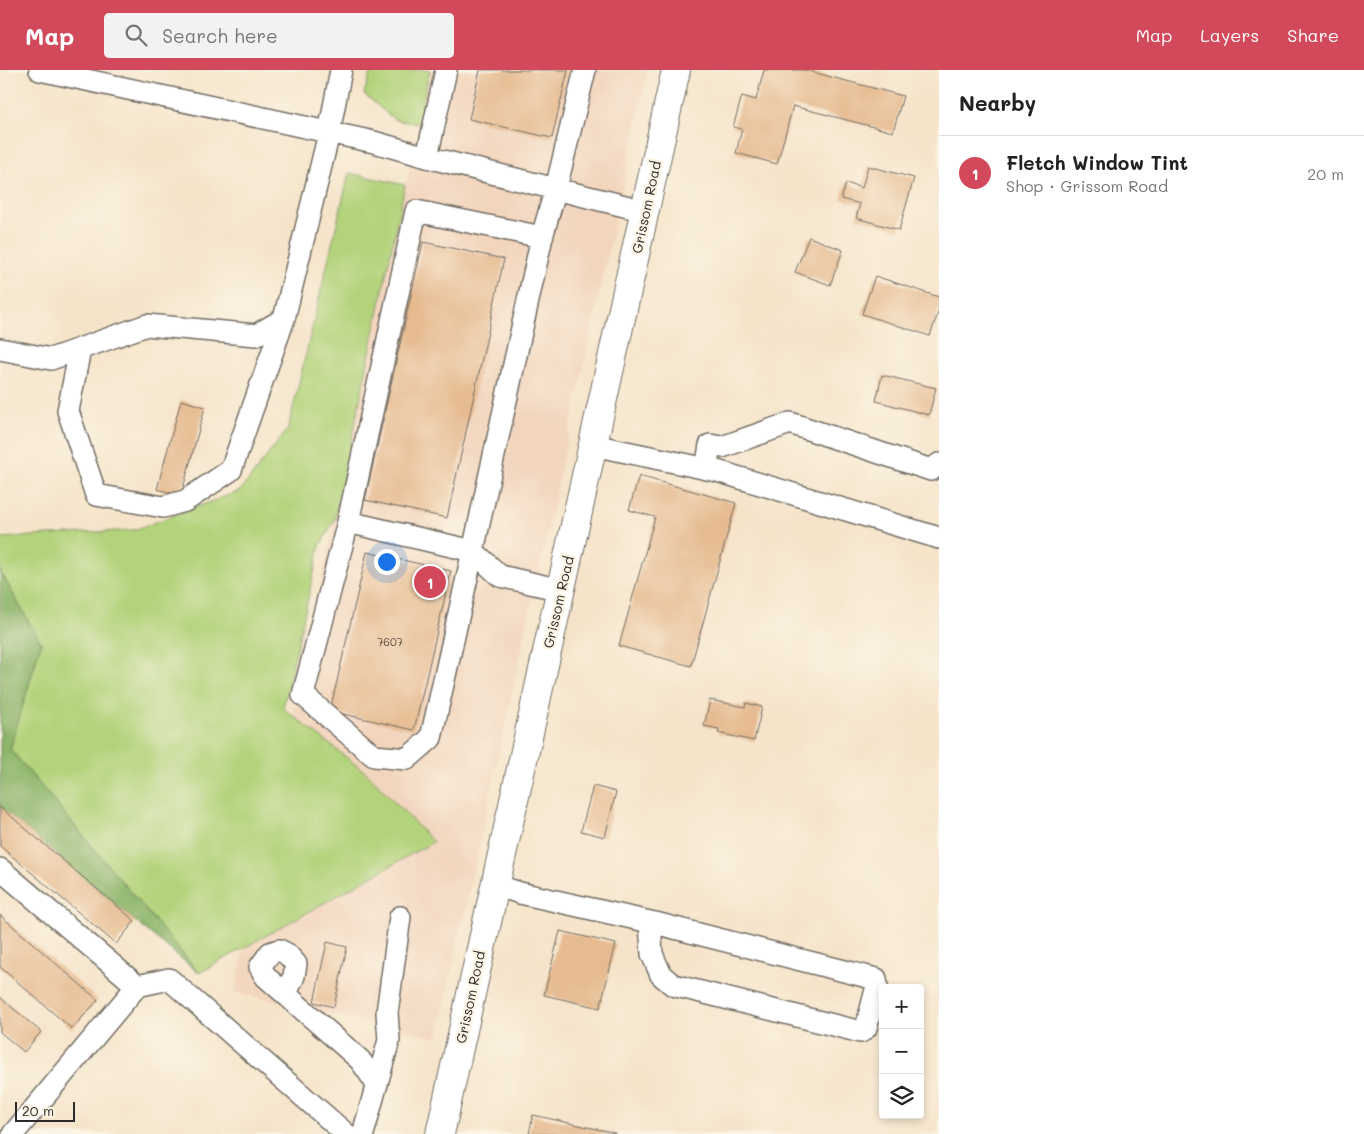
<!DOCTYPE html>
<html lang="en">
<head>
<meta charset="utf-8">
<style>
	body { margin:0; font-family:Mali,sans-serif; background:#f2f2f2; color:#222 }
	.controls { position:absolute; right:15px; bottom:15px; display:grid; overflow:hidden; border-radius:5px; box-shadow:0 2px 8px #0003 }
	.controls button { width:45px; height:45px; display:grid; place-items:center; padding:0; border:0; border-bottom:1px solid #e0e0e0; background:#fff; color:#222; font:25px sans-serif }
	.scale { position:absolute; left:15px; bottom:12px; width:60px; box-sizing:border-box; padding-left:5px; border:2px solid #2b2b2b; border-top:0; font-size:14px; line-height:18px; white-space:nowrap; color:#2b2b2b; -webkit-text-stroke:4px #fcf5e5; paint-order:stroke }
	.you { position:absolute; left:386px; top:491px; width:18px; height:18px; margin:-12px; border:4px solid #fff; border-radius:50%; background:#1a73e8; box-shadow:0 0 0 8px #1a73e833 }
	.badge { display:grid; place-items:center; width:32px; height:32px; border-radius:50%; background:#d1495b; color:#fff; font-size:16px; font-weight:700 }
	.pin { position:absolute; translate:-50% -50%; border:2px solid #fff; box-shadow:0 1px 5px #0006 }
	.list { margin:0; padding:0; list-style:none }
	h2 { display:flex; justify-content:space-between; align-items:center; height:65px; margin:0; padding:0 20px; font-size:21px }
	h2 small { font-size:16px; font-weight:400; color:#767676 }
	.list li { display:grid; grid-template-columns:32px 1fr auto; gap:15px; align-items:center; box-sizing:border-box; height:75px; padding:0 20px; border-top:1px solid #e0e0e0 }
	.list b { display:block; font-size:19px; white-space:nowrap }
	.list p { margin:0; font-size:16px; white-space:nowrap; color:#767676 }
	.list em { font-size:16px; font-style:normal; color:#767676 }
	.icon { flex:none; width:28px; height:28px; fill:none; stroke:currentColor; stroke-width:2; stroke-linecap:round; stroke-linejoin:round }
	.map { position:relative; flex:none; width:939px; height:1064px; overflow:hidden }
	header { display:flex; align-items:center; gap:30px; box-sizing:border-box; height:70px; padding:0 25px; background:#d1495b; color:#fff }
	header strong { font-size:24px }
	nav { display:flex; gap:28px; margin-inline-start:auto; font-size:18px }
	.search { width:350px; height:45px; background:#f2f2f2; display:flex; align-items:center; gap:12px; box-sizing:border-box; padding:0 18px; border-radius:5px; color:#767676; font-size:19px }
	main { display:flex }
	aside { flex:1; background:#fff }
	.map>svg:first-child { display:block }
	.built { fill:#f2d5bd }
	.green { fill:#b2d37b; stroke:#6e7f53 }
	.forest { fill:#8db56b; stroke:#5c704b }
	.building { fill:#e6bb91 }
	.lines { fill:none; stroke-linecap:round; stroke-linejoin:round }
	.minor-casing { stroke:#726c63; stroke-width:24 }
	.major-casing { stroke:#726c63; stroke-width:30 }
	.minor { stroke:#fff; stroke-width:21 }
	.major { stroke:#fff; stroke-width:28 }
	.labels { text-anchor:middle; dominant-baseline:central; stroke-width:5; stroke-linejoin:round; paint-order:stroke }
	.number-label { font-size:11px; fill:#5a4f44 }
	.street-label { font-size:14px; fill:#2b2b2b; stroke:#fcf5e5 }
</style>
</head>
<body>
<header>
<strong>Map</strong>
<div class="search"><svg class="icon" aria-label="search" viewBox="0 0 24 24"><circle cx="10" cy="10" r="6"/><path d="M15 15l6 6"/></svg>Search here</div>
<nav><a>Map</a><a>Layers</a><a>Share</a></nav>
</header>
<main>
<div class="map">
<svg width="939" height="1064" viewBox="0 0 939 1064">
	<rect width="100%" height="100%" fill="#fcf5e5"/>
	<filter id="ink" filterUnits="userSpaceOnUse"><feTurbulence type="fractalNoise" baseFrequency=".02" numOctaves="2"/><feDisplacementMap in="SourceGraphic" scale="10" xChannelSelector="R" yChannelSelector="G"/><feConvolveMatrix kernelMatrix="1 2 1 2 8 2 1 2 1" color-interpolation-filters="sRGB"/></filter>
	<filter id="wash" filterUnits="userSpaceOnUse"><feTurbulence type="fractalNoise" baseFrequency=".0096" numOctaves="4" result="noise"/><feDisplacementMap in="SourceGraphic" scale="20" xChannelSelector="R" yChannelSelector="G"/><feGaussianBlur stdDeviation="1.12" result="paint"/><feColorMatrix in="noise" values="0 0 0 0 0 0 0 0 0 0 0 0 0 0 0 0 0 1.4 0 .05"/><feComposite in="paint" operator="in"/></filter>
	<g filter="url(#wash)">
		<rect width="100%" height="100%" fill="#f5e4ca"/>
		<path class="built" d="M430,0h218l-211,968 -202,-46z"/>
		<path class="green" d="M371,0h59l-12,54 -23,-4 -31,-26z
			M349,103l56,12 -70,334 -15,27 -37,162 86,67 64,67 -234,131 -189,-224 31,-106 -41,-72v-33l134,-8 106,-39 48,-62z"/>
		<path class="forest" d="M0,501l41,72 -31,106 189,224 -64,-52 -135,-114z"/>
		<g id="blocks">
			<path class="building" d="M480,0h88l-16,68 -83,-19z
				M764,0h41l98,26 -10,36 -100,-26 -16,58 -41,-11 6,-24 -9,-2 9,-31 14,4z
				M868,96l46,12 -15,52 -43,-12 4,-14 -19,-5 5,-16 16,5z
				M809,167l34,13 -13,35 -35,-13z
				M423,172l81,17 -57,259 -82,-18z
				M875,206l64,21v13l-9,26 -68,-22z
				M882,305l54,13 -7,27 -53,-14z
				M181,330l24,7 -24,89 -24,-7z
				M639,406l97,27 -45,163 -72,-20 36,-129 -26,-7z
				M367,482l84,19 -37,159 -84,-19z
				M710,630l35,7 1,-4 16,4 -8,34 -36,-8 1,-4 -15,-3z
				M593,716l23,6 -11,45 -24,-6z
				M0,737l135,114 -19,23 -116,-98z
				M0,845l98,85 -26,29 -72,-62z
				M560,861l56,13 -16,64 -56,-13z
				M327,872l20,5 -13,60 -20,-5z
				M0,927l41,35 -17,20 -24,-20z
				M533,1045l82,18v1h-86z"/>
		</g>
	</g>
	<g filter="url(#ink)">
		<use href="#blocks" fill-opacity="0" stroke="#726c63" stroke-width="1"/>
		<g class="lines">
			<defs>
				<path id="minor" d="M40,0l334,72 53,15
					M446,0l-19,87 218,54
					M542,167l-126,-26 -68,311 125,29 27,25 61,14
					M0,279l51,10 96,-34 109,10 28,-16 45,-186 12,-63
					M80,279l-12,62 28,84 67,12 22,-6 46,-31 53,-151
					M593,375l124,26 222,67
					M706,399l4,-24 12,2 68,-24 141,47 8,-6
					M348,452l-45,173 71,61 33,3 24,-21 42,-187 69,-314 14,-49 29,-118
					M0,799l137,117
					M495,815l25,8 130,29 5,1 221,56 1,7 -11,42 -5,4 -188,-47 -12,-10 -9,-21 -2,-32
					M286,924l8,-18 2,-12 -9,-10 -8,-4 -9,3 -10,14 6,10 94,83 17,24
					M13,1064l124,-148 32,-7 177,155
					M363,1064l26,-94 -2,-27 13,-96"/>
				<path id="major" d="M440,1064l236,-1064"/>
			</defs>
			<use href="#minor" class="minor-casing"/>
			<use href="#major" class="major-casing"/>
			<use href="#minor" class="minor"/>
			<use href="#major" class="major"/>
		</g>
	</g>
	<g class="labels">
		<g class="number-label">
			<text x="390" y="571">7607</text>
		</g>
		<g class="street-label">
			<text transform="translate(646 137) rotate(-78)">Grissom Road</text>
			<text transform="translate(558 532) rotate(-77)">Grissom Road</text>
			<text transform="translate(470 927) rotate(-78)">Grissom Road</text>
		</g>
	</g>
</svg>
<div class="controls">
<button>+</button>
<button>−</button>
<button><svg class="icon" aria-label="layers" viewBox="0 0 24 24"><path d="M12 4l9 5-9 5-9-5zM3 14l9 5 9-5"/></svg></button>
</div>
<div class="scale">20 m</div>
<div class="you"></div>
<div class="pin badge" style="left:430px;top:512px">1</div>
</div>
<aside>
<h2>Nearby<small></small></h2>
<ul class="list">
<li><span class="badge">1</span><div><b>Fletch Window Tint</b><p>Shop · Grissom Road</p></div><em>20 m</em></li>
</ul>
</aside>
</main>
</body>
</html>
